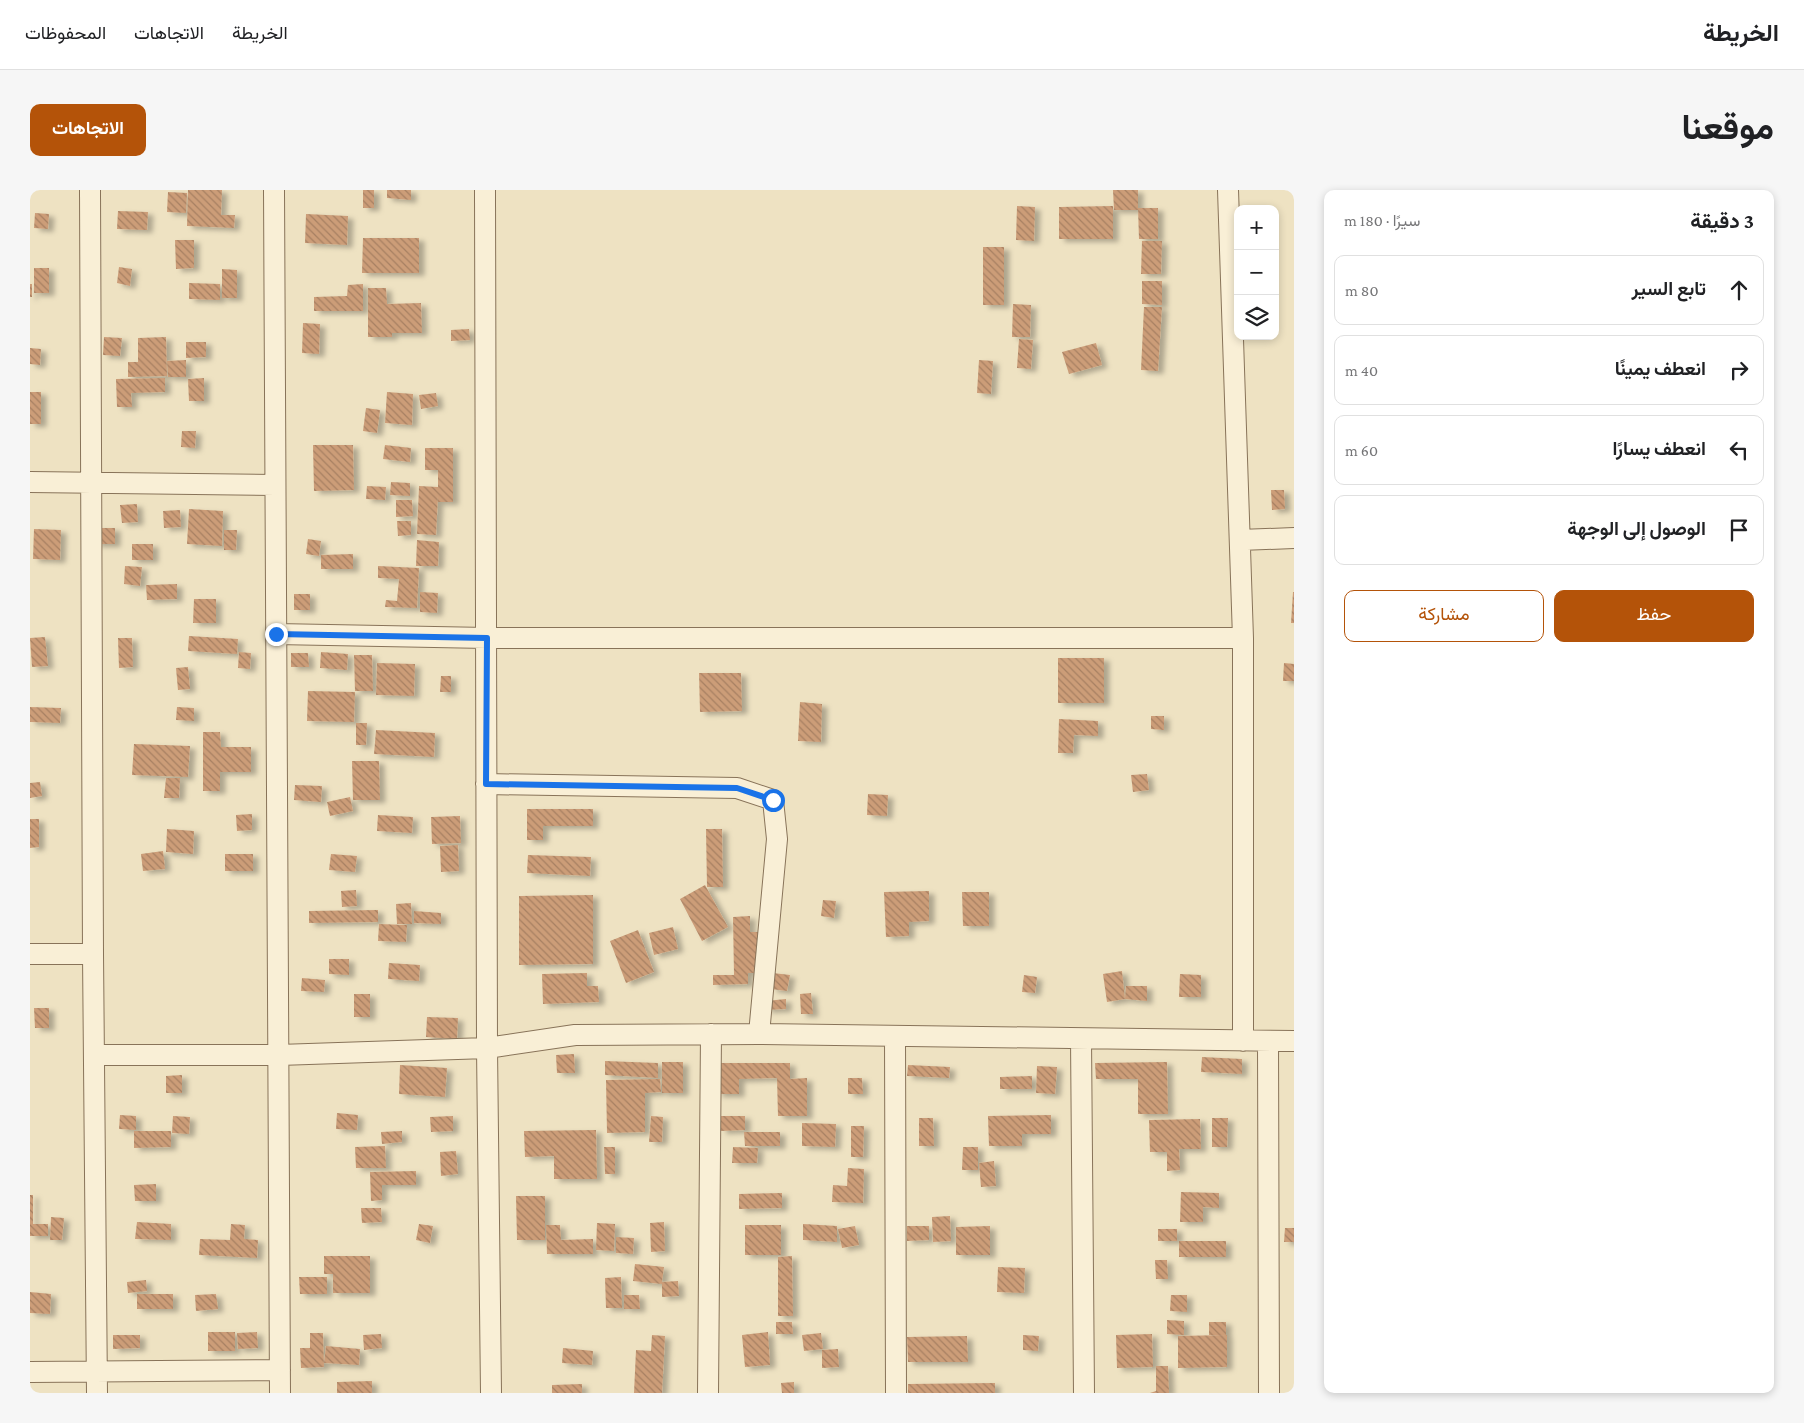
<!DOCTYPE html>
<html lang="ar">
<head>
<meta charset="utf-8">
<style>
	body { margin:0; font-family:"Crimson Pro",Vazirmatn,serif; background:#f6f6f6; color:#202124; direction:rtl }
	.controls { position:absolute; right:15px; top:15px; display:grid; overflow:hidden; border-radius:10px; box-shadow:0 2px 8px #0003 }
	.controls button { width:45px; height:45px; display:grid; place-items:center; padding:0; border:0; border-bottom:1px solid #e0e0e0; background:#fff; color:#202124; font:25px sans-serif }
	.stop { position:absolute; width:15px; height:15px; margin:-11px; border:4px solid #1a73e8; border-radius:50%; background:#fff }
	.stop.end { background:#1a73e8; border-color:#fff; box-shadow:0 1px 5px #0008 }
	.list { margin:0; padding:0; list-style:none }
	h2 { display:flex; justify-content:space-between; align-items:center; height:65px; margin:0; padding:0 20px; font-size:21px }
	h2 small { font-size:16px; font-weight:400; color:#757577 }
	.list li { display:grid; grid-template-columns:32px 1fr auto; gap:15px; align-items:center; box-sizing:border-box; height:70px; margin:0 10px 10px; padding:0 10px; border:1px solid #e0e0e0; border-radius:10px }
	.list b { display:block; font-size:19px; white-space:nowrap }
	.list em { font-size:16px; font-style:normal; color:#757577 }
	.actions { display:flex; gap:10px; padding:15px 20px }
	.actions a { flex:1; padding:11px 0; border:1px solid #b45309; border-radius:10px; text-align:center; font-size:18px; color:#b45309 }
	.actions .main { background:#b45309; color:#fff }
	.icon { flex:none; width:28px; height:28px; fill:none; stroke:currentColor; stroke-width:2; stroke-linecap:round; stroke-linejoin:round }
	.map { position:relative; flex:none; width:1264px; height:1203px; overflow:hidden; direction:ltr; border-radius:10px }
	header { display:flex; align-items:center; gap:30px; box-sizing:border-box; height:70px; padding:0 25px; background:#fff; border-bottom:1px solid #e0e0e0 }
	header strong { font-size:24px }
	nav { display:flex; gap:28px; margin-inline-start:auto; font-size:18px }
	.intro { display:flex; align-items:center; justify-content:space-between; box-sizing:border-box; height:120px; padding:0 30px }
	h1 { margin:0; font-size:35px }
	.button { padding:12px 22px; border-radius:10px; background:#b45309; color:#fff; font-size:18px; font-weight:700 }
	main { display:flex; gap:30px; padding:0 30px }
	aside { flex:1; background:#fff; border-radius:10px; box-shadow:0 2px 8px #0003 }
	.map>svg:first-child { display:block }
	.building { fill:url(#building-back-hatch); filter:url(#shadow) }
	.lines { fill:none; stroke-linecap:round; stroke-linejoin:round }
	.street-casing { stroke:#887359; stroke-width:22 }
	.street { stroke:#f9efd6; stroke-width:20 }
	.route { stroke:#1a73e8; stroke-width:6 }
</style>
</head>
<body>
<header>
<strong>الخريطة</strong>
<nav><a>الخريطة</a><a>الاتجاهات</a><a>المحفوظات</a></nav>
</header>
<div class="intro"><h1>موقعنا</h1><a class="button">الاتجاهات</a></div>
<main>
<aside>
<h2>3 دقيقة<small>سيرًا · 180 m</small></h2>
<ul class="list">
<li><svg class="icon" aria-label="ahead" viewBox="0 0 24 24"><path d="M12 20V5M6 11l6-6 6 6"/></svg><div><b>تابع السير</b></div><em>80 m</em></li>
<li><svg class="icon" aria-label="right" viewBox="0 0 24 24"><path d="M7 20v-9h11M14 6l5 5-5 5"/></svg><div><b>انعطف يمينًا</b></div><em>40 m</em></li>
<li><svg class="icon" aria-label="left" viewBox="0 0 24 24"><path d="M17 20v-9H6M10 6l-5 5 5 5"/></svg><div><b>انعطف يسارًا</b></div><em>60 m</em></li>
<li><svg class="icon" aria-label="arrive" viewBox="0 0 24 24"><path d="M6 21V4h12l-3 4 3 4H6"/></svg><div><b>الوصول إلى الوجهة</b></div></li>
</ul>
<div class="actions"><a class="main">حفظ</a><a>مشاركة</a></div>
</aside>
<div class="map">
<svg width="1264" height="1203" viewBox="0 0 1264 1203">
	<defs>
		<pattern id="building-back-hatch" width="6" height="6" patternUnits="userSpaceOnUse" patternTransform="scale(1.25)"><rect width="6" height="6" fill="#cc9d78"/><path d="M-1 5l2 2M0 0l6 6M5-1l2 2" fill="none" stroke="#a78062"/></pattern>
		<filter id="shadow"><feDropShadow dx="5.5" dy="3" stdDeviation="2.5" flood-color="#0004"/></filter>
	</defs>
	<rect width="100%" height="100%" fill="#eee2c2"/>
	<path class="building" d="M158,0h34l-1,25h14l-1,13 -47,-2z
		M333,0h11v18h-11z
		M357,0h24v10l-24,-2z
		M1083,0h25v20h-24z
		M138,2l19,1 -1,20 -19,-1z
		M987,16l18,1 -1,34 -18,-1z
		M1083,16v33h-54v-32z
		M1108,18h20v31h-19z
		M88,21l30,1 -1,18 -30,-1z
		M5,23l14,1 -1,15 -14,-1z
		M276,24l42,2 -1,29 -42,-2z
		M333,48h56v35h-57z
		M145,50h19v28l-18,1z
		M1112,51h20l-1,33h-20z
		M953,57h21v58h-21z
		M89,77l13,2 -2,17 -13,-3z
		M4,78h15v25h-15z
		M192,79l15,1v28h-15z
		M1112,91h20v24l-20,-1z
		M159,93l31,1v16l-31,-1z
		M0,94h2v13h-2z
		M333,94v27h-49v-14l33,-1 1,-11z
		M338,98h18l1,16 34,-1 1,30h-30v4h-24z
		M983,114l18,1 -1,32h-18z
		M1114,117h18l-4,64 -17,-1z
		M273,133l17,1 -1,30 -17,-1z
		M439,139l1,11 -19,1v-11z
		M74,147l18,1 -2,18 -17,-1z
		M136,147l1,39 -39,1v-15h10v-24z
		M989,149l14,1 -2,29 -14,-1z
		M156,152h20v15l-20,1z
		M1066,153l6,22 -33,9 -7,-22z
		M0,158l11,1 -1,16 -10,-1z
		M156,170v17h-18l-1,-16z
		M949,170l14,1 -2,33 -14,-1z
		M135,188v14l-34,1 1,14h-15l-1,-28z
		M174,188v23h-15l-1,-22z
		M0,202h11v32h-11z
		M357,202l26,2 -1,31 -27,-2z
		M406,203l2,13 -17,3 -2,-14z
		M336,218l14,2 -3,23 -14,-2z
		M152,241h14l-1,17 -14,-1z
		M283,255h40l1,45 -40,1z
		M355,255l26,3 -1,14 -27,-3z
		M395,258h28v54h-15v-6l-2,39 -19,-1 2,-48 19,1v-17h-13z
		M361,292l19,1v13l-20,-1z
		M337,296l19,1 -1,13 -19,-1z
		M1241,300h13l1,19 -13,1z
		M366,310h16l1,16 -17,1z
		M107,314l1,18 -16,1 -2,-18z
		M159,319l34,2 -1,35 -35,-2z
		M150,320l1,17 -17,1 -1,-17z
		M367,331h14v14l-13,1z
		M65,338h20v16h-20z
		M4,339l27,1 -1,30 -27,-1z
		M194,340h13l-1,20h-12z
		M278,349l13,2 -2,15 -13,-2z
		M387,350l22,2 -1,24h-22z
		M102,354h21v16h-21z
		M323,364v15h-32v-14z
		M95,376l17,1 -2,19 -16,-2z
		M348,376l41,2 -2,40 -32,-1 1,-7 11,1 2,-22 -21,-1z
		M147,394v15l-30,1 -1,-15z
		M390,402l18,1 -1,20 -17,-1z
		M1263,402h1v31h-3z
		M264,404h16v16h-16z
		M164,409h22v24h-23z
		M159,446l49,3 -1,15 -49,-3z
		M15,447l3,29 -16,1 -2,-29z
		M88,448h14l1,29 -14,1z
		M209,462l12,1 -1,16 -12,-1z
		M291,462l27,2 -1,16 -27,-2z
		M261,463h17l1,14h-18z
		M324,465h18l1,36h-18z
		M1028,468h46v45h-46z
		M347,473l38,1 -1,32 -38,-1z
		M1254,473l10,1v17h-11z
		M158,477l2,22 -12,1 -2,-22z
		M669,483h42l1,38 -42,1z
		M411,486h10v16h-11z
		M278,501l47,1 -1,30 -47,-1z
		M770,512l22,2 -1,38 -23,-1z
		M0,517l31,1 -1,15 -30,-1z
		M147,517l17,1v13l-18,-1z
		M1121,526h13v14l-13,-1z
		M1029,529l39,2v15l-24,-1 -1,18h-15z
		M326,533h11l-1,22h-10z
		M346,540l59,3 -1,24 -60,-3z
		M173,542h17l1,15h30v25h-31v19h-17z
		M104,554l56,2 -2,31 -56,-2z
		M322,571h27l1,39h-27z
		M1117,584l2,16 -16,2 -2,-17z
		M136,588h14l-1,20h-15z
		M10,592l2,14 -12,2v-15z
		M265,595l27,1 -1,16 -27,-2z
		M838,604l20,1 -1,21 -20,-1z
		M320,607l3,14 -23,5 -3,-14z
		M497,619h66v17h-50v14h-16z
		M222,624v16l-15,1 -1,-16z
		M348,625l35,2 -1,16 -35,-2z
		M430,626l1,27 -29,1 -1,-27z
		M0,629h9v28l-9,1z
		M137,639l27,2 -1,23 -27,-2z
		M676,639h16l1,58h-16z
		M428,655l1,26 -18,1 -1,-26z
		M133,661l2,18 -22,2 -2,-17z
		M195,664h28v17h-28z
		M301,664l26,2 -2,16 -26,-2z
		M498,665l63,2 -1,19 -63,-3z
		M675,695l23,42 -26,14 -22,-42z
		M326,700l1,16 -15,1 -1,-16z
		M899,701v30l-20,1v14l-23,1 -2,-45z
		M932,702h27v34h-26z
		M563,705v69l-74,1v-69z
		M793,710l13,1 -2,17 -13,-2z
		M381,713l1,21h-15l-1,-20z
		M348,720v12l-69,1v-12z
		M384,721l27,2v11l-27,-1z
		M720,726v16h9l1,41h-12v11l-35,1v-10h21l-1,-58z
		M349,734l28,1 -1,17 -28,-1z
		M643,737l5,22 -24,6 -5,-22z
		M608,740l16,42 -28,11 -16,-42z
		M299,769h20v16l-20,-1z
		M359,773l31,2 -1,16 -31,-2z
		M1092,781l3,28 1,-13h21v15l-22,-2 -18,3 -4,-28z
		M557,783v13h11l1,16 -56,2 -1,-30z
		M743,783l17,2 -3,16 -16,-2z
		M1150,784l21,1v22h-22z
		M994,785l13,2 -2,16 -13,-1z
		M272,788l23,2 -1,12 -23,-1z
		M781,803l2,21h-12l-1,-20z
		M324,804h16v23h-16z
		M756,809v10l-20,1v-9z
		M4,818h15v20h-14z
		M397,827l31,1 -1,21 -31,-2z
		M544,864l1,19h-18l-1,-18z
		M1172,867l40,2v15l-41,-2z
		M575,871l53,2v15l-53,-3z
		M632,872h21v31h-21z
		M1137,872l1,52h-30v-35h-42l-1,-16z
		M686,873h74v16l17,-1v38h-29l-1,-38 -38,1v15h-22z
		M370,875l47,3 -2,29 -46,-3z
		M878,875l42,2 -1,11 -42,-2z
		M1007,876l20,1 -2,27 -19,-1z
		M152,885v18h-16v-17z
		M1002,886v13h-32v-12z
		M818,888h14l1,16h-15z
		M630,889l1,13 -16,1v39l-38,1 -1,-53z
		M307,923l21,2 -1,15 -21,-1z
		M90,925l16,1v14l-17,-1z
		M1021,925v19h-29v12h-33l-1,-30z
		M143,926l17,1 -1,17 -17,-1z
		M423,926v15l-22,1 -1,-15z
		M621,926l12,1 -1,25h-13z
		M691,926h24v14l-24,1z
		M889,928h14l1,28h-15z
		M1182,928h16l-1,29h-15z
		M1170,929l1,30h-22l1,21 -13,1v-19h-17l-1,-32z
		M772,933l34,1 -1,23 -33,-1z
		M821,936h13l-1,31h-12z
		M566,940l1,49h-43v-23l-29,1 -1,-26z
		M104,941h37v16l-37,1z
		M372,941v11l-20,2 -1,-12z
		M714,942h36v14h-35z
		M355,956l1,22h-30l-1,-21z
		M574,957h11v27h-10z
		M703,957l25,1 -1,15h-25z
		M933,957h15v23h-16z
		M426,961l2,23 -17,2 -1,-24z
		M964,971l2,25 -15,1 -2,-24z
		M818,978l16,1 -1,34 -31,-1 1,-17 14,1z
		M386,981v14h-34v15l-11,1 -1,-29z
		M126,994v17h-21l-1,-16z
		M1151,1002l38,1v15l-16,-1v15h-23z
		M752,1003v15l-43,1v-15z
		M0,1005h3v29h15v12h-18z
		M486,1006h29v44h-28z
		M331,1018h20l1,14 -20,1z
		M920,1026l1,25 -18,1 -1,-25z
		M21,1027l13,1 -2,22h-12z
		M107,1032l34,2v16l-36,-1z
		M634,1032l1,29 -14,1 -1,-29z
		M567,1033l18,1 -1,27 -18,-1z
		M201,1034l14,1 -1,14 14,1 -1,18 -58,-3 1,-16 30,1z
		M389,1034l14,2 -3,17 -14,-3z
		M773,1034l34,2v16l-34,-2z
		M516,1035h14l1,15 32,-1v15h-46z
		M715,1035h36v30h-36z
		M825,1036l4,19 -17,3 -4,-19z
		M877,1036h22v14l-22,1z
		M960,1036v29h-34v-28z
		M1255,1038h9v14h-10z
		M1128,1039h19v12h-19z
		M586,1047l18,1 -1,16 -17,-1z
		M1149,1051h47v16h-47z
		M294,1066h46v37h-37v-19h-9z
		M762,1066l1,60h-15v-59z
		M1125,1070h12l1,19h-12z
		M605,1074l29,3 -2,15 16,-1 1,15 -17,1v-13l-29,-3z
		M968,1077l27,1 -1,25 -27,-1z
		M269,1087h28v17h-27z
		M591,1087l1,31h-16l-1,-30z
		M116,1090l1,11 -19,2 -1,-11z
		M0,1102l21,2 -1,20 -20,-1z
		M107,1104h36v15h-36z
		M186,1104l2,15 -22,2 -1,-16z
		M594,1105h15l1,14h-16z
		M1141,1105h16v17l-17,-1z
		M1137,1130l17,1v14l-17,-1z
		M746,1132h16l1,12h-17z
		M1179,1132h17v13h-17z
		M178,1142h27v19h-27z
		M227,1142l1,16 -20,1 -1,-16z
		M738,1142l2,33 -25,2 -3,-32z
		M280,1143h13l1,34 -23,1 -1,-20h10z
		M791,1143l2,16 -19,2 -2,-16z
		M351,1144l1,14 -18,2 -1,-15z
		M1122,1144l1,33 -36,1 -1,-33z
		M83,1145h27v13l-27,1z
		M622,1145l13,1 -3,57h-28l2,-43 15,1z
		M993,1145l16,1 -1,15 -15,-1z
		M1197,1145v32l-49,1v-32z
		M937,1146l1,26h-60l-1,-25z
		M296,1156l34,3 -1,16 -35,-2z
		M533,1158l30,3 -1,14 -30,-2z
		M808,1159l1,18 -17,1v-18z
		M1126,1176h12l1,27h-19l6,-2z
		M342,1191v12h-35v-11z
		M764,1192v11h-12l-1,-10z
		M965,1193v10h-87v-9z
		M552,1194v9h-30v-8z"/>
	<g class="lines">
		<defs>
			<path id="street" d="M60,0l3,764 4,439
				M244,0l6,1203
				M455,0l2,858 4,345
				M1198,0l15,448v403
				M0,292l245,3
				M1210,350l54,-2
				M246,444l211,4h756
				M456,594l251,4 36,12 4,39 -18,195
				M0,764h63
				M865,846l1,357
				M1051,849l3,354
				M1238,852l1,351
				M65,865h184l208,-7 88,-13 184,-1 535,7
				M0,1182l250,-2
				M678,1203l3,-359"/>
		</defs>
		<use href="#street" class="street-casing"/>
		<use href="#street" class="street"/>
	</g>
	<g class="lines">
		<path class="route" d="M246,444l211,4 -1,146 251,4 36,12"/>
	</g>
</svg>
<div class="controls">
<button>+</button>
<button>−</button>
<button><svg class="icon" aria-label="layers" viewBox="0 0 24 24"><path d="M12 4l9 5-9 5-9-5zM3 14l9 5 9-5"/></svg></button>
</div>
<div class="stop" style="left:743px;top:610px"></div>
<div class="stop end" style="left:246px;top:444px"></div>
</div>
</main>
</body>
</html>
